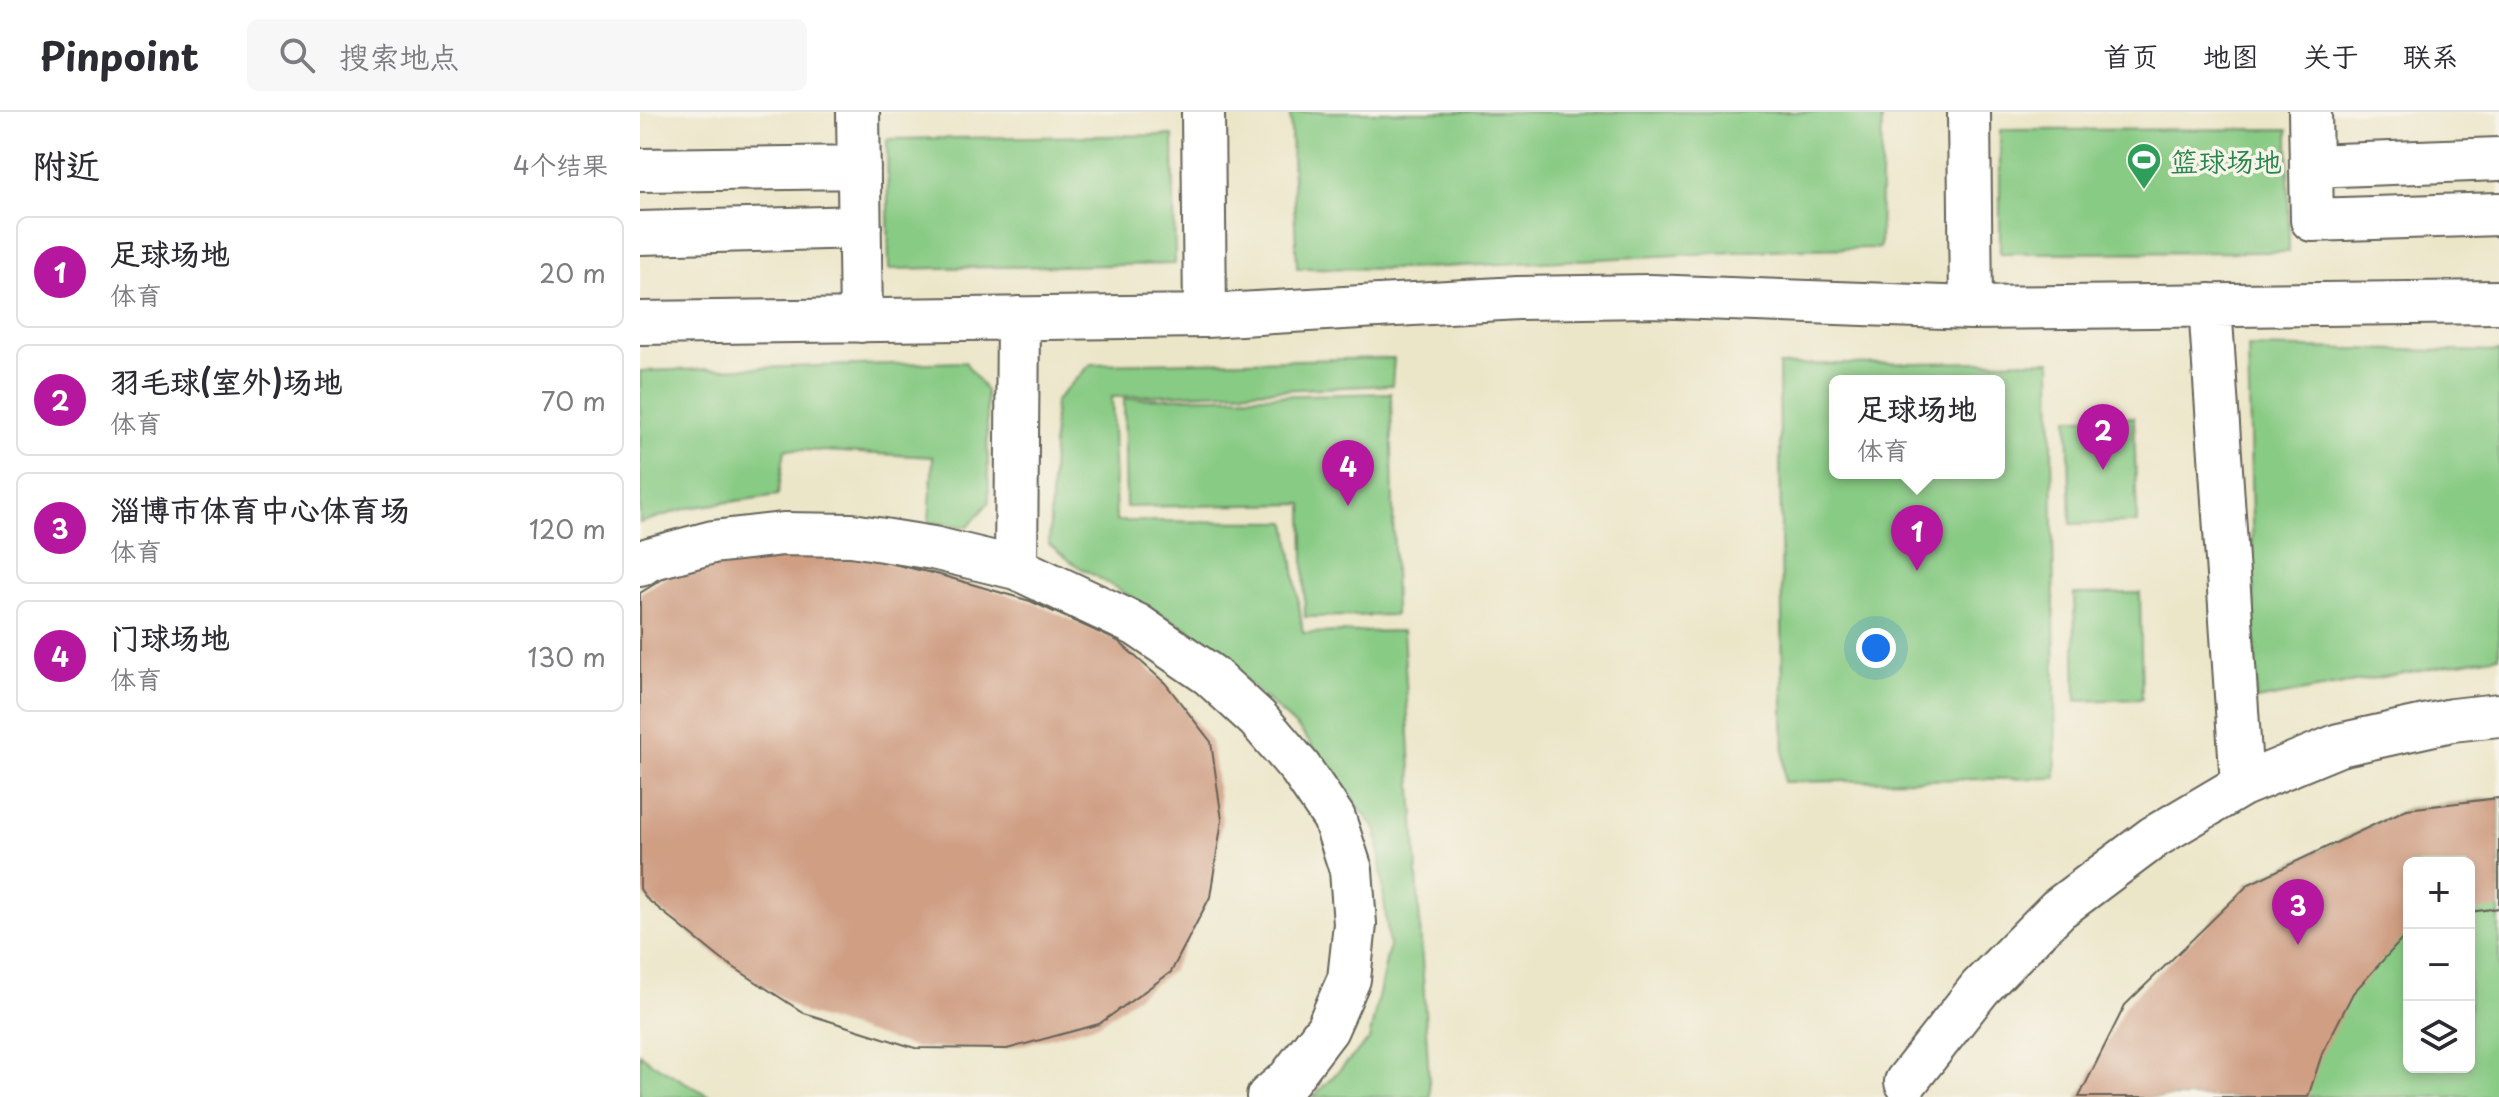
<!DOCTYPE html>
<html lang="zh">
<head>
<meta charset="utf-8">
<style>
	body { margin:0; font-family:"Playpen Sans","LXGW WenKai TC",sans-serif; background:#f7f7f7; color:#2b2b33 }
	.controls { position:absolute; right:24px; bottom:24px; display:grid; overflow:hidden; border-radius:12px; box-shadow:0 4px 12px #0003 }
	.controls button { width:72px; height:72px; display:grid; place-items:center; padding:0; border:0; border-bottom:2px solid #e1e1e2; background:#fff; color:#2b2b33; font:40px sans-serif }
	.you { position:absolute; left:1236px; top:536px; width:28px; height:28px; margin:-20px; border:6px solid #fff; border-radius:50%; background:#1a73e8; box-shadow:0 0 0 12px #1a73e833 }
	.badge { display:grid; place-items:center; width:52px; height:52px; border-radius:50%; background:#b5179e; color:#fff; font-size:26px; font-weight:700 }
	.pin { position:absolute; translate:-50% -66px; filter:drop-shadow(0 2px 4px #0008) }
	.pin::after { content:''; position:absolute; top:42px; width:28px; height:24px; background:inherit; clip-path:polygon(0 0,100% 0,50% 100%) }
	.popup { position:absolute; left:1189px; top:263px; width:176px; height:104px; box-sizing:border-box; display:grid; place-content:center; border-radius:12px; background:#fff; filter:drop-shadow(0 2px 6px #0005); font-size:26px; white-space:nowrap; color:#7c7c81 }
	.popup b { font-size:30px; color:#2b2b33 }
	.popup::after { content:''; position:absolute; left:50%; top:100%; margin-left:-16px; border:16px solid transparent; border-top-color:#fff }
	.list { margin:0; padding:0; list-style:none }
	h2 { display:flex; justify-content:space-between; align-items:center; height:104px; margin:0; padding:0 32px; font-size:34px }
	h2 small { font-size:26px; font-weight:400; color:#7c7c81 }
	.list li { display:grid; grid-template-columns:52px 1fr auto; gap:24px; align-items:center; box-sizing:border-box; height:112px; margin:0 16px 16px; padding:0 16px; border:2px solid #e1e1e2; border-radius:12px }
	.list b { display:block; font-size:30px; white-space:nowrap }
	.list p { margin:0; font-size:26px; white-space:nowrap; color:#7c7c81 }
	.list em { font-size:26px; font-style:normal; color:#7c7c81 }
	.icon { flex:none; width:44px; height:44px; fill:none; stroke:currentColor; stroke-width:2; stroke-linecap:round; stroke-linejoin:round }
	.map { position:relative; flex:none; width:1859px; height:985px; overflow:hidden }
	header { display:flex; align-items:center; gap:48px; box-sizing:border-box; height:112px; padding:0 40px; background:#fff; border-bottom:2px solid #e1e1e2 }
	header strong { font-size:38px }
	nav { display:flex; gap:44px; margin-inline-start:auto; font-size:28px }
	.search { width:560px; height:72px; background:#f7f7f7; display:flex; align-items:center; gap:20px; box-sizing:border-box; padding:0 28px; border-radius:12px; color:#7c7c81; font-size:30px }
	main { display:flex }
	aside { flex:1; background:#fff }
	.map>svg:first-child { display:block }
	.green { fill:#88cb84; stroke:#527450; stroke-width:2; fill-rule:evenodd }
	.building { fill:#cf9e83 }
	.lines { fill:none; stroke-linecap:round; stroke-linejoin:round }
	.minor-casing { stroke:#656359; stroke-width:46 }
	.minor { stroke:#fff; stroke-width:42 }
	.labels { text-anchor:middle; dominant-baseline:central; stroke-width:7; stroke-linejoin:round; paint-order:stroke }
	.leisure-label { font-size:28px; fill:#27864d; stroke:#f7f3e8; text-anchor:start }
</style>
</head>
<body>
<header>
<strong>Pinpoint</strong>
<div class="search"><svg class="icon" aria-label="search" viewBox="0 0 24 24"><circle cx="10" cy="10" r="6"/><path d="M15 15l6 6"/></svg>搜索地点</div>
<nav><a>首页</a><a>地图</a><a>关于</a><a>联系</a></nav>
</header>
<main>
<aside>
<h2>附近<small>4个结果</small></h2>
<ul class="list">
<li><span class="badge">1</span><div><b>足球场地</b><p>体育</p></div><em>20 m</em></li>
<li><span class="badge">2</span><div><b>羽毛球(室外)场地</b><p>体育</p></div><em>70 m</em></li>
<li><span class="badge">3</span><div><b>淄博市体育中心体育场</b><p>体育</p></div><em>120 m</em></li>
<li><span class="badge">4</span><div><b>门球场地</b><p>体育</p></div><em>130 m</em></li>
</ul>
</aside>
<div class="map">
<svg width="1859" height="985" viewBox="0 0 1859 985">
	<rect width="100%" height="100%" fill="#f7f3e8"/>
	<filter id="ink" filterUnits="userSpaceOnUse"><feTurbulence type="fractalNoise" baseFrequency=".0125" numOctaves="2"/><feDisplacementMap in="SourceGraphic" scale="16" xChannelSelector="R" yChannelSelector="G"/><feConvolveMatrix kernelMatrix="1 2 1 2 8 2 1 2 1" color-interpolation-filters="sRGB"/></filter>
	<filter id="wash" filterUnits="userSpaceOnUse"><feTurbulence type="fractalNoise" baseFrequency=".006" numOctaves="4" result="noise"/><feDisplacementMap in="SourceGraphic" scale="32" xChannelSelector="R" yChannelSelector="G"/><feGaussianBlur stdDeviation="1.8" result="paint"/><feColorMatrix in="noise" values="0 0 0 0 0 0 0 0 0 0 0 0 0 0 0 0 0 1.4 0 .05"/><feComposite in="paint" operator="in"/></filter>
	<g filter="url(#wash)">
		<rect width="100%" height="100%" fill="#ece6c9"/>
		<path class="green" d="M650,0h592l-2,136 -88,1 -387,20 -108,-1z
			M1648,17l1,123 -289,1v-123z
			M533,23l2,129 -286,5 -2,-130z
			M1608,235l251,5v304l-243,44z
			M754,246l-2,27 -280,12 4,124 171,1 16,111 100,-2 27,466h-117l56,-57 20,-93 -12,-116 -77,-101 -107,-98 -119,-68 -25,-20 6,-143 36,-37z
			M1411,249l5,417 -272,4 -5,-417zM1195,269h164v92h-164z
			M325,250l21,29 3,111 -21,25 -39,-5 4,-65 -148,-8 -7,46 -90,13 -48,15v-152z
			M751,281l4,222 -90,2 -2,-113 -177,3 -2,-108z
			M1494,305l3,106 -66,1 -3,-106z
			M1500,481l2,106 -66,2 -2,-107z
			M1859,686v299h-420l170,-213 158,-75zM1769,751h60v204h-60z
			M0,941l10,9 61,35h-71z"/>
		<g id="blocks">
			<path class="building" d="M215,443l85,20 90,26 88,40 47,42 46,59 11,78 -12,77 -39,75 -72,52 -92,25 -92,-1 -111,-35 -83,-54 -74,-60 -7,-10v-296l41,-25 80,-12z
				M1859,686v110l-30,4v-49h-60v72l-5,2 -51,56 -31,61 -14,43h-229l46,-92 124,-121 158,-75z"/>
		</g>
	</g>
	<g filter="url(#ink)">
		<use href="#blocks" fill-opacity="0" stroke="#656359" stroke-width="2"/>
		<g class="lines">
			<defs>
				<path id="minor" d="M218,0l3,209
					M563,0l2,204
					M1329,0l2,196
					M1670,0l2,108 187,-6
					M1671,54l188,-7
					M0,58l219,-3
					M0,121l220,-6
					M1570,193l32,480
					M0,211l565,-7 313,-18 132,-2 321,12 528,-6
					M0,453l9,-6 64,-17 70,-8 69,1 81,13 83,20 121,57 73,50 48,44 42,49 34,50 17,52 4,54 -6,55 -22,50 -38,50 -21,18
					M376,456l2,-250
					M1266,970l74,-94 78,-79 96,-72 88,-52 97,-40 113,-25 47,-5"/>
			</defs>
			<use href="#minor" class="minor-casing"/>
			<use href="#minor" class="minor"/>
		</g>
	</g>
	<defs>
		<symbol id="stadium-pin" viewBox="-11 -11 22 30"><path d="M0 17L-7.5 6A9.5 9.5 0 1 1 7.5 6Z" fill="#2e9e5b" stroke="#f7f3e8"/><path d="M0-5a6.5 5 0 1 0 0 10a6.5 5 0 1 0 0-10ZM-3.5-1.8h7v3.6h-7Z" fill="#fff"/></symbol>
	</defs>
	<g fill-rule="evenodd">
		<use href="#stadium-pin" x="1484" y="28" width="40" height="54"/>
	</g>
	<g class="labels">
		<g class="leisure-label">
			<text x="1530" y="48">篮球场地</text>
		</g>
	</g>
</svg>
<div class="controls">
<button>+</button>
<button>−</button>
<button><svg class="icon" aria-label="layers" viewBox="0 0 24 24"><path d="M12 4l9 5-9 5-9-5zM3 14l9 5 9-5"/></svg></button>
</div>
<div class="you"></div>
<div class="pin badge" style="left:1277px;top:459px">1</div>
<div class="popup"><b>足球场地</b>体育</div>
<div class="pin badge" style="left:1463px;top:358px">2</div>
<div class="pin badge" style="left:1658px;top:833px">3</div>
<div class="pin badge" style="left:708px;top:394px">4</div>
</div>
</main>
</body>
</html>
